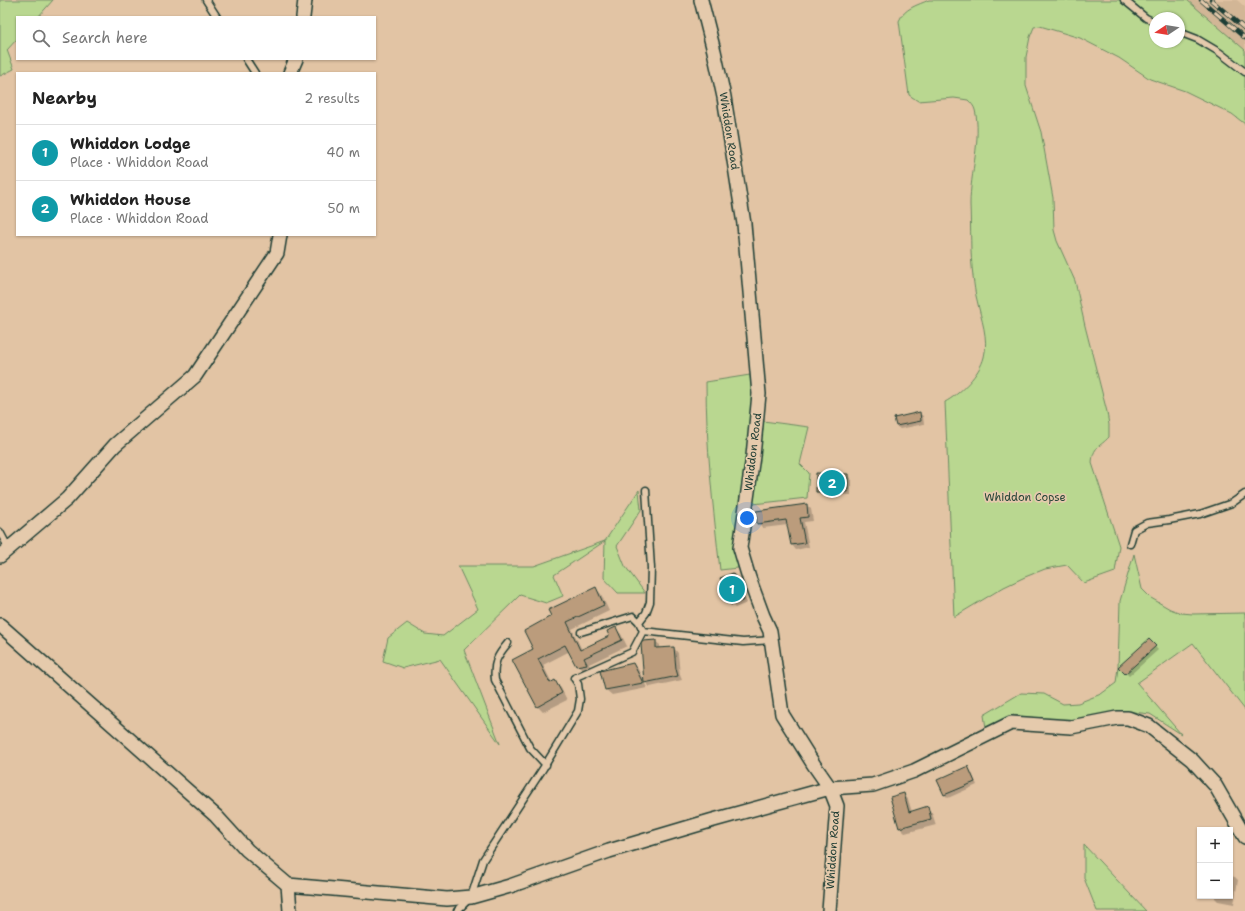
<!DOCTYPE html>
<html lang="en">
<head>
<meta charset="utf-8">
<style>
	body { margin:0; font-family:"Shantell Sans",sans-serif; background:#f6f6f6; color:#222 }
	.controls { position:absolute; right:12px; bottom:12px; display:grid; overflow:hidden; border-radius:0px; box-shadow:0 1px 3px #0004 }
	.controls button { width:36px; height:36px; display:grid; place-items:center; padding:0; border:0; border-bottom:1px solid #e0e0e0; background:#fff; color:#222; font:20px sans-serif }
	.compass { position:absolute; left:1149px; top:12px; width:36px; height:36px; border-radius:50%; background:#fff; box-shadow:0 1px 3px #0004; rotate:258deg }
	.you { position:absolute; left:747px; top:518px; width:14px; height:14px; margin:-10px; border:3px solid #fff; border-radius:50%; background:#1a73e8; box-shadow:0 0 0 6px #1a73e833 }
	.badge { display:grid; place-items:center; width:26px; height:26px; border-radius:50%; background:#0b8043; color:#fff; font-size:13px; font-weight:700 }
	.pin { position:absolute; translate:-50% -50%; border:2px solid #fff; box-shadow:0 1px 4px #0006 }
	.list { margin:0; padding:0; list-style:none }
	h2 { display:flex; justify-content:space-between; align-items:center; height:52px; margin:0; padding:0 16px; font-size:17px }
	h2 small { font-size:13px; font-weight:400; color:#767676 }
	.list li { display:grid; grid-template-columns:26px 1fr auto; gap:12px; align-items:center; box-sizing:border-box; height:56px; padding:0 16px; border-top:1px solid #e0e0e0 }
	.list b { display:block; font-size:15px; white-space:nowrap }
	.list p { margin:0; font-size:13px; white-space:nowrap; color:#767676 }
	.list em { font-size:13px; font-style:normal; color:#767676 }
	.icon { flex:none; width:22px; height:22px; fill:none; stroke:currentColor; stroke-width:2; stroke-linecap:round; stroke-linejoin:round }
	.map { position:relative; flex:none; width:1245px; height:911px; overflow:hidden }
	.search { position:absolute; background:#fff; box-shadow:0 1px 3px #0004; left:16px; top:16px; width:360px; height:44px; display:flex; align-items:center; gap:10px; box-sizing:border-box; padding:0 14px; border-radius:0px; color:#767676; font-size:15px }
	.panel { position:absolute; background:#fff; box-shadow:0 1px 3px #0004; left:16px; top:72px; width:360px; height:164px; border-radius:0px }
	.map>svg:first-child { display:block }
	.built { fill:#d2b696 }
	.green { fill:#b9d790; stroke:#6c8a62; fill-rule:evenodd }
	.shadow { fill:#0003 }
	.building { fill:#bb9c7b; stroke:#1f3d34 }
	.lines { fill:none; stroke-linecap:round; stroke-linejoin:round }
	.lane-casing { stroke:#1f3d34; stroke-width:9 }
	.street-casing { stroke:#1f3d34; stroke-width:16 }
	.lane { stroke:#e5caac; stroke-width:6 }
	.street { stroke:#e5caac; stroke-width:13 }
	.rail-casing { stroke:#1f3d34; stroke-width:4.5 }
	.rail { stroke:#e5caac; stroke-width:3; stroke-dasharray:9; stroke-linecap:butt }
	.labels { text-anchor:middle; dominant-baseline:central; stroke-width:3.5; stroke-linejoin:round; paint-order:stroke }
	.street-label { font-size:11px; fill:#1f3d34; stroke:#e5caac }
	.park-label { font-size:11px; fill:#274539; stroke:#e5caac }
</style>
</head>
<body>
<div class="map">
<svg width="1245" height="911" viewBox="0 0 1245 911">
	<rect width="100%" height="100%" fill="#e2c4a4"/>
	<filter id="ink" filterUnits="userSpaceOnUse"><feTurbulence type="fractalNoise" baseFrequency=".025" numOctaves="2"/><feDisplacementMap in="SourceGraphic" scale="8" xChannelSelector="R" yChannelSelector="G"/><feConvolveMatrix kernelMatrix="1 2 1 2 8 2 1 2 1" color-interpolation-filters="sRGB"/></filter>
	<g filter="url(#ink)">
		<path class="built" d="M1187,0h50l8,7v43z"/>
		<path class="green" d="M0,0h53l-15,17h-21v22l-10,11 7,19 -14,7z
			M929,0h258l58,50v74l-13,-10 -47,-23 -35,-12 -31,-21 -39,-20 -40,-12 -6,1 -4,10 -4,20v29l15,46 12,66 1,32 3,11 18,40 10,45 22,86 2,13v12c-9,10 -16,9 -17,26l27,83 -4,26 -31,11 -17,-18 -22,4 -20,8 -21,10 -50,30 -9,-215c15,-8 35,-28 39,-45 5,-19 -3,-38 -7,-57 -2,-7 -3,-16 -4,-24 -3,-23 -2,-48 -3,-72 0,-30 12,-66 5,-94 -1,-4 -4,-7 -7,-10l-14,-2 -36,3 -9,-6 -10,-74c5,-13 19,-16 30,-21zM1155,18h24v24h-24z
			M750,375l4,36 -17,136 1,21 -18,2c-7,-63 -14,-125 -14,-188z
			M763,421l46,6 -9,37 9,9 -2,25 -54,6z
			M639,490l2,20 -24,36 8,20 20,27h-27l-14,-15 1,-37 -51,34 9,21 -17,7 -26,-8 -56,55 36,94 -60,-85 -37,9 -20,-7 5,-23 19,-15 18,11 18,2 35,-27 -20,-43h76l71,-25z
			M1134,554l8,35 9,9 19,11 11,4 12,1 52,-1v97l-52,-67 -56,40 44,51 -31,-20 -17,-2 -18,1 -52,9 -50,-7 -27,13 -2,-13 37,-22 23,1 19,10 15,-1 23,-9 15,-11 2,-16 2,-66z
			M1084,845l62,66h-49l-13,-33z"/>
		<path class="shadow" d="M919,413l4,3 1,8 -24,5 -4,-3z
			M847,475l4,3v17h-31l-3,-4z
			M806,505l5,4 2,12 -9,1 5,25 -13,3 -4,-5 -4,-20 -25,3 -5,-5z
			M733,574l3,3 11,26 -12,5 -3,-3z
			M595,588l6,6 8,17 -37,18 10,21 29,-14 4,-8 6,6 6,12 -38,18 3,6 -9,1 -6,-6 -7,-14 -27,14 9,18 3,-1 6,6 6,12 -24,12 -6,-6 -3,-57 19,-32z
			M1149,640l9,10 -29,26 -9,-9z
			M655,641l5,4v4l14,-1 4,5 2,22 2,5 -32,7 -5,-5z
			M633,664l5,5 9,19 -35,7 -6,-5 -4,-18z
			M968,767l3,4 6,14 -29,13 -3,-3z
			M903,794l5,5 4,13 15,-4 5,5 4,12 -31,8 -5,-5 -9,-31z
			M1230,876l5,1 3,3 -4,24 -16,-3 -3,-3v-2h15z"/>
		<path class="building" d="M920,412l1,9 -25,5 -2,-8z
			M816,473l32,1v18h-32z
			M807,504l1,13 -8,1 5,25 -14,2 -5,-25 -29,4 -1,-13z
			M733,573l11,27 -13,5 -11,-27z
			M596,587l8,18 -37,17 13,28 29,-14 -2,-5 9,-4 6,13 -38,18 3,6 -11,2 -11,-21 -27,14 12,24 5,-3 7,13 -25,14 -25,-47 21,-11 -9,-18 27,-15 -3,-6z
			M1149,639l7,7 -31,28 -7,-7z
			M656,640v8l18,-1 2,22 2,7 -34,7 -3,-39 2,-3z
			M633,663l10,20 -38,7 -5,-19z
			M968,766l7,16 -31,13 -7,-15z
			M904,793l5,19 19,-6 3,13 -32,9 -9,-31z"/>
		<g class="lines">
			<defs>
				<path id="lane" d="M206,0l11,17
					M1124,0l22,18 9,4
					M1179,32l18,7 22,13 26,20
					M246,59l9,14
					M0,532l9,17
					M1130,544l4,-14 13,-7 22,-3 31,-6 32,-11 13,-9
					M639,622l7,-9 4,-11 1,-34 -5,-78
					M581,632l52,-16 6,6 4,9 100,11 28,-2
					M508,643c-11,13 -15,20 -13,37l35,68 16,17
					M457,911l14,-14 12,-37 61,-93 34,-56 2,-12 -2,-15 -4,-6 58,-26 11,-21"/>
				<path id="street" d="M701,0l13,51 10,46 20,127 15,170 -6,62 -13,92 9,30 14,38 7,15 12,83 32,51 16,23 7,18 -8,105
					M303,17l2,-17
					M290,73l6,-14
					M0,556l67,-57 48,-54 80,-69 82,-123 3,-18
					M0,625l216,191 31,34 41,35 159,14 24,-2 39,-11 99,-35 101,-30 120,-33 43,-3 41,-14 97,-48 60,4 46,-9h11l21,8 43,34 23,25 30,52
					M288,885l2,26"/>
			</defs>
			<use href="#lane" class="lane-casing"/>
			<use href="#street" class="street-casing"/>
			<use href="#lane" class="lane"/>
			<use href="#street" class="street"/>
			<defs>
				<path id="rail" d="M1201,0l44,38
					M1211,0l34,29"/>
			</defs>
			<use href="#rail" class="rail-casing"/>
			<use href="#rail" class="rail"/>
		</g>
	</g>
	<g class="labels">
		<g class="street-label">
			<text transform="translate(729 131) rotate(81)">Whiddon Road</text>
			<text transform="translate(753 452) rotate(-83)">Whiddon Road</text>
			<text transform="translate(833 850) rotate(-86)">Whiddon Road</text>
		</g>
		<g class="park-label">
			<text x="1025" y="497">Whiddon Copse</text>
		</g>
	</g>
</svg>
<div class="controls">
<button>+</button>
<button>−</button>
</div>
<svg class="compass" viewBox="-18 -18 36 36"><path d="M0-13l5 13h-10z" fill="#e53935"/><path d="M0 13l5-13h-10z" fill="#767676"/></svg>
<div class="you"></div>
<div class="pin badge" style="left:732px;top:589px;background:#0f9aa8">1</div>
<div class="pin badge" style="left:832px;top:483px;background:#0f9aa8">2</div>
<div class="search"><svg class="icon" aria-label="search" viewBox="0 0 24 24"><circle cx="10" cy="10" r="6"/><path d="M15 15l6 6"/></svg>Search here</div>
<section class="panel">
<h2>Nearby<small>2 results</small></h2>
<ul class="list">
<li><span class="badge" style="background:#0f9aa8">1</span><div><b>Whiddon Lodge</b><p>Place · Whiddon Road</p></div><em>40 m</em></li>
<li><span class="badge" style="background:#0f9aa8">2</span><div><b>Whiddon House</b><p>Place · Whiddon Road</p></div><em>50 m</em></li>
</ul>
</section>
</div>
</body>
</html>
